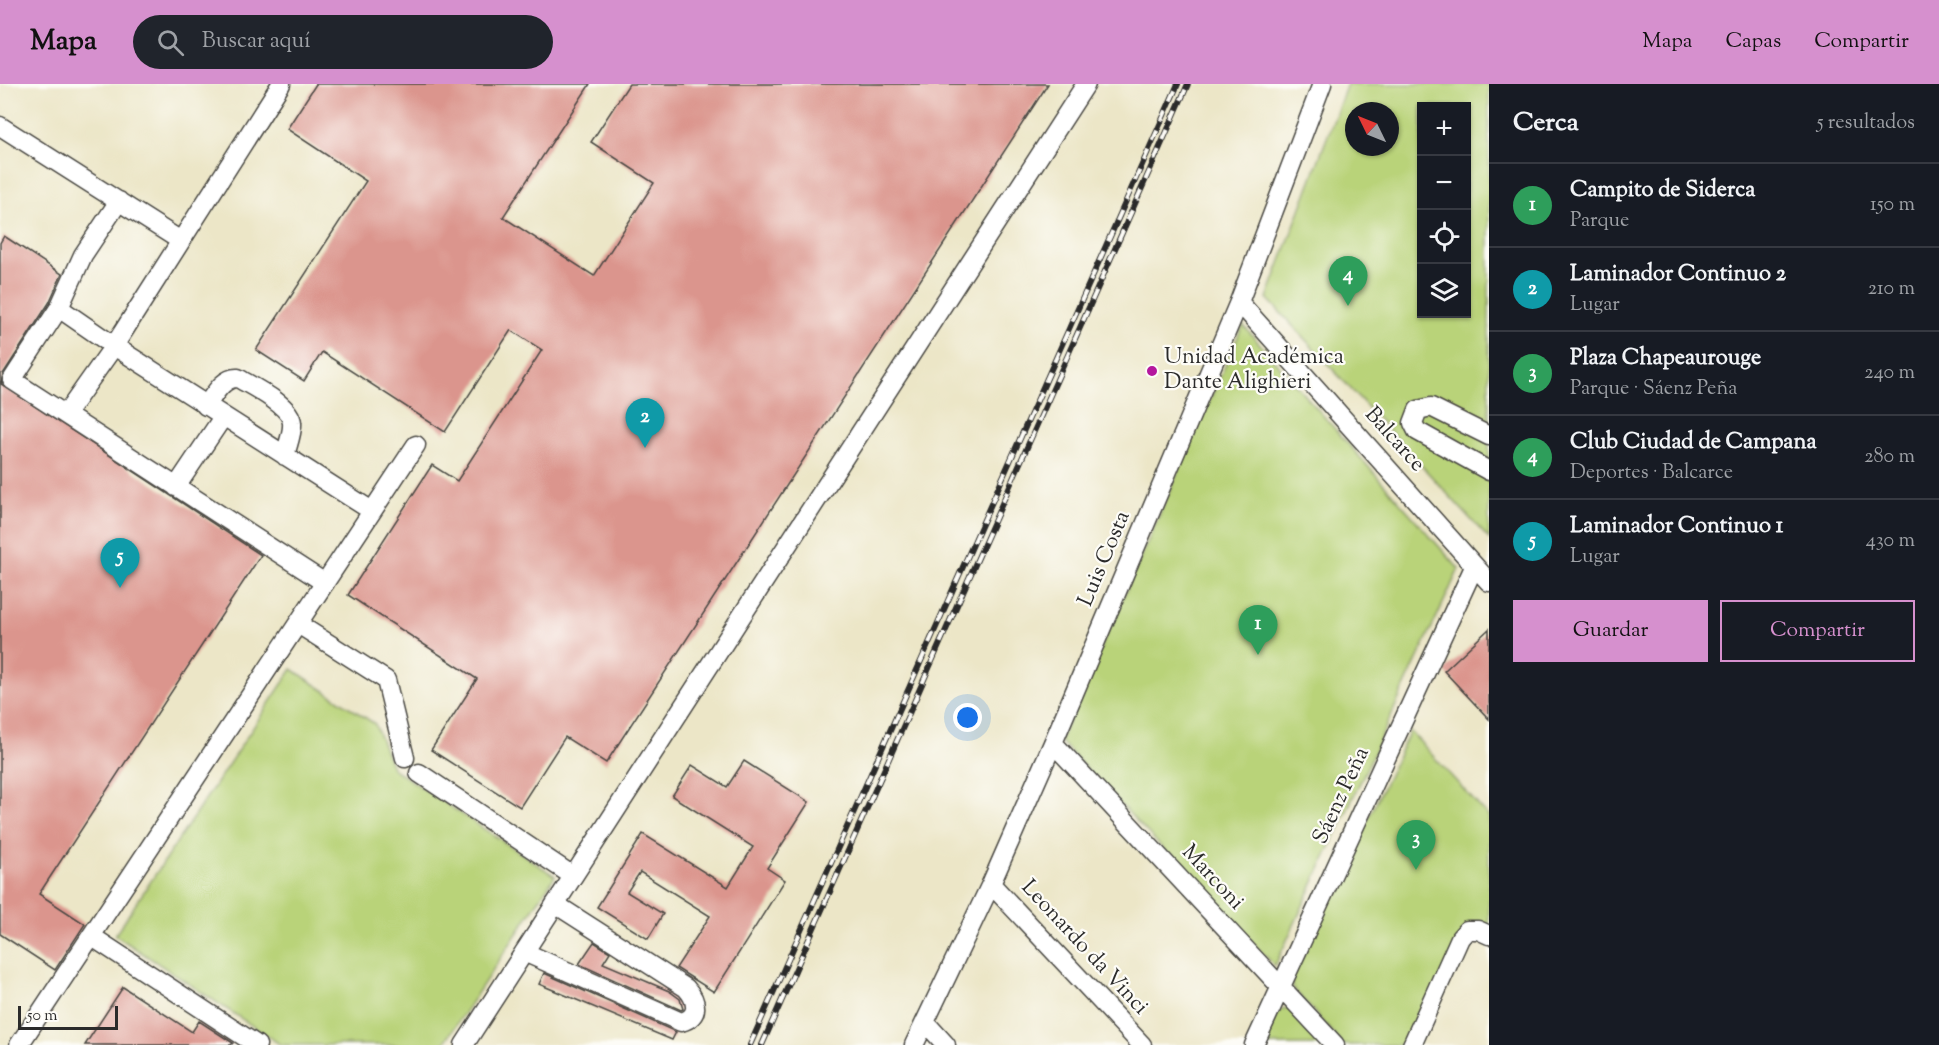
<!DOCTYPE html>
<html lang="es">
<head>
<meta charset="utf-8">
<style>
	body { margin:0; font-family:"Sorts Mill Goudy",serif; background:#20242c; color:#f1f3f6 }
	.controls { position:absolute; right:18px; top:18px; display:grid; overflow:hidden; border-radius:0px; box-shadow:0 2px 4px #0004 }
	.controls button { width:54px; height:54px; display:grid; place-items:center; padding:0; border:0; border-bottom:2px solid #363941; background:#171b24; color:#f1f3f6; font:30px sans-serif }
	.compass { position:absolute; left:1345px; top:18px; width:54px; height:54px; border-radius:50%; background:#171b24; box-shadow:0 2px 4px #0004; rotate:313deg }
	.scale { position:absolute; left:18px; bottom:15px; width:100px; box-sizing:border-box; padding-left:6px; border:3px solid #2b2b2b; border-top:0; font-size:16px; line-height:21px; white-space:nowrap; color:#2b2b2b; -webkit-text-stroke:4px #fdfcf7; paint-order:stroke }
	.you { position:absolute; left:968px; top:634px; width:21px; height:21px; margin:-15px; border:4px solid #fff; border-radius:50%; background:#1a73e8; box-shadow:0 0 0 9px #1a73e833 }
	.badge { display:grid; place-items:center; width:39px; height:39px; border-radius:50%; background:#d690ce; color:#fff; font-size:20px; font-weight:700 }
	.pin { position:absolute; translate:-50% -50px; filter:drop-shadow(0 2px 3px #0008) }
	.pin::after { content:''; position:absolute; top:32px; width:21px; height:18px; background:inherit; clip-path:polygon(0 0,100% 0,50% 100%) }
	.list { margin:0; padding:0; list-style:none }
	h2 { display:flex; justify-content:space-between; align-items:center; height:78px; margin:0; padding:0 24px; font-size:26px }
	h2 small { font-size:20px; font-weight:400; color:#9ea1a6 }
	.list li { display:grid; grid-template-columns:39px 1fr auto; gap:18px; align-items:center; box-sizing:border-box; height:84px; padding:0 24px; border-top:2px solid #363941 }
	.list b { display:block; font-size:22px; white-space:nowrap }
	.list p { margin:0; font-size:20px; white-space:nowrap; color:#9ea1a6 }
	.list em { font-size:20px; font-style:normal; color:#9ea1a6 }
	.actions { display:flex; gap:12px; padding:18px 24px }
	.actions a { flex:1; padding:14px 0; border:2px solid #d690ce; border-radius:0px; text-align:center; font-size:21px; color:#d690ce }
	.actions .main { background:#d690ce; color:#111 }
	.icon { flex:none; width:33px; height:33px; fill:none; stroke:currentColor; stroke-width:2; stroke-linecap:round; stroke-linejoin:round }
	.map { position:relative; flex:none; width:1489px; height:961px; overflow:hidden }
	header { display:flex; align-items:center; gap:36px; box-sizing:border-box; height:84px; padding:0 30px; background:#d690ce; color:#111 }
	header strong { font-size:28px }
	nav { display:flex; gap:33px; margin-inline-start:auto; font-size:21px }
	.search { width:420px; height:54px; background:#20242c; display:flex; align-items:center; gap:15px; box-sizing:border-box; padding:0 21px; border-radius:33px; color:#9ea1a6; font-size:22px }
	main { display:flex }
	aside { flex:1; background:#171b24 }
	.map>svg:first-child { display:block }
	.green { fill:#b9d379; stroke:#727f52; stroke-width:1.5; fill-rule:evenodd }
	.building { fill:#db958d }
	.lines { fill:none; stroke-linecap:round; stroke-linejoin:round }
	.minor-casing { stroke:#484742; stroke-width:21 }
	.minor { stroke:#fff; stroke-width:18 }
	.rail-casing { stroke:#2b2b2b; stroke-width:6 }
	.rail { stroke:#fdfcf7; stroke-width:4; stroke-dasharray:11; stroke-linecap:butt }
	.poi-dot { fill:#b5179e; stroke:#fdfcf7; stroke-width:2 }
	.labels { text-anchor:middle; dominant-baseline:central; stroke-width:4.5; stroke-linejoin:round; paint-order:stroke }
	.poi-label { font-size:22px; fill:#2b2b2b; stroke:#fdfcf7; text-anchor:start }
	.street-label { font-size:22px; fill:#2b2b2b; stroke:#fdfcf7 }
</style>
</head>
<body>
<header>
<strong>Mapa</strong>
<div class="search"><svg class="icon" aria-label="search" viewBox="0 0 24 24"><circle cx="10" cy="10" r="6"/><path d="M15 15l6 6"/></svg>Buscar aquí</div>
<nav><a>Mapa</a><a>Capas</a><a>Compartir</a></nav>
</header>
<main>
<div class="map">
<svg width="1489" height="961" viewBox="0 0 1489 961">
	<rect width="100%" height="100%" fill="#fdfcf7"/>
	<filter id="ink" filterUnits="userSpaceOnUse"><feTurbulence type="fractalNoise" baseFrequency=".0167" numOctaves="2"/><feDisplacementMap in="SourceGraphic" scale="12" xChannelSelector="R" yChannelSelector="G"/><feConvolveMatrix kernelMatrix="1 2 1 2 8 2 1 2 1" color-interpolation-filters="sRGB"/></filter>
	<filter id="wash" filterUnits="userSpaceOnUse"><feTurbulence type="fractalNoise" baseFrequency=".008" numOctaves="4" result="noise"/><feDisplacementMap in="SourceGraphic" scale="24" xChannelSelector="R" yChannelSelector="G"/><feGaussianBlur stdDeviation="1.35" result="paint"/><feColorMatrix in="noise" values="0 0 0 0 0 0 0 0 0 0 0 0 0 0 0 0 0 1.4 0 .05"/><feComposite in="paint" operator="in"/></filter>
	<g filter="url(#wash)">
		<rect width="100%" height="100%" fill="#ece6c7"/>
		<path class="green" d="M1347,0h142v455l-222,-241zM1422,22h44v208h-44zM1354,27h36v36h-36z
			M1243,241l216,244 -184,397 -215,-225z
			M292,585l83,55 17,44 163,108 -112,169h-162l-166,-110z
			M1410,647l79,86v109l-17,-3 -67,122h-62l-51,-58 1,-11z
			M1289,923l38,38h-66l18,-35z"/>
		<g id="blocks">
			<path class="building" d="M316,0h274l-87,133 91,59 60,-93 -63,-41 38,-58h419l-442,679 -41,-26 -45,70 -89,-57 46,-71 -129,-84 84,-130 25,16 85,-131 -31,-20 -66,102 -123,-80 -18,29 -48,-31 110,-169 -79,-52z
				M4,152l58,38 -13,29 -46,71 -2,10 260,171 -222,339 46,30 -30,46 -55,-36v-691z
				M1489,545v90l-45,-48z
				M744,677l65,41 -42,66 18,12 -71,112 -38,-24 34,-52 -70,-44 -13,20 36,22 -15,25 -51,-32 46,-73 85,53 25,-40 -81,-51 20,-31 35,22z
				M594,858l16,10 -7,11 66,28 11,8 3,10 -2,1 -102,-46z
				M544,889l132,59 -4,8 -133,-56z
				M123,903l69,45 7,-11 34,22 -2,2h-146z"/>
		</g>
	</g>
	<g filter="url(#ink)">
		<use href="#blocks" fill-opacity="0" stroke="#484742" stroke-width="1.5"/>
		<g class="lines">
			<defs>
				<path id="minor" d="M0,42l181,115
					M119,117l-36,54 -24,53 55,38 258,165
					M1239,218l250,280
					M59,224l-47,72 313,203
					M206,322c8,-11 17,-29 32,-28 15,9 53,27 54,45 1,10 -5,23 -7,33
					M66,330l48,-68 167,-262
					M1489,352l-58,-29 -13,3 -5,13 4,8 72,40
					M176,403l47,-70
					M298,540l88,56 19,78
					M1053,659l282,302
					M419,689l154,103
					M991,800l151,161
					M91,852l166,109
					M524,868l157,70c20,-5 16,-22 5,-34l-131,-84
					M925,938l21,23
					M19,961l397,-600
					M464,961l622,-961
					M914,961l77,-161 62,-141 186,-441 83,-218
					M1254,961l220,-478
					M1412,961l48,-107 7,-8h11l11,5"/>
			</defs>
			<use href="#minor" class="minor-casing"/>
			<use href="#minor" class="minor"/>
			<defs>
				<path id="rail" d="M750,961l428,-961
					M762,961l426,-961"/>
			</defs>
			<use href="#rail" class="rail-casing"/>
			<use href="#rail" class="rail"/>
		</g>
	</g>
	<circle class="poi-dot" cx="1152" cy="287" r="6"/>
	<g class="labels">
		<g class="poi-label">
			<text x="1164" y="274">Unidad Académica<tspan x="1164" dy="25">Dante Alighieri</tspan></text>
		</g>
		<g class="street-label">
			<text transform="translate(1394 356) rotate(48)">Balcarce</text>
			<text transform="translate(1105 475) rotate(-67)">Luis Costa</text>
			<text transform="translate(1342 712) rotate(-65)">Sáenz Peña</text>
			<text transform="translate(1212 794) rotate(47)">Marconi</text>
			<text transform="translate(1084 864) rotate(47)">Leonardo da Vinci</text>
		</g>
	</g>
</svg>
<div class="controls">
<button>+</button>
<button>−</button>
<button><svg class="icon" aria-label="locate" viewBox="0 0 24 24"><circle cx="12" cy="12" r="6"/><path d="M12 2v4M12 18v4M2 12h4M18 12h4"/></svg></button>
<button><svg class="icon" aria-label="layers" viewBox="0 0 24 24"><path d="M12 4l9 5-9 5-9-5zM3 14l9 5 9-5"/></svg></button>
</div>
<svg class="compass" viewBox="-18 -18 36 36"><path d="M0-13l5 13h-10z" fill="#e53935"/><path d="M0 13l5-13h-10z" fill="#9ea1a6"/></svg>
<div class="scale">50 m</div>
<div class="you"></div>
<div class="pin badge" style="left:1258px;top:571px;background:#2e9e5b">1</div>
<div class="pin badge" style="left:645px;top:364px;background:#0f9aa8">2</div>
<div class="pin badge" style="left:1416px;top:786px;background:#2e9e5b">3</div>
<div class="pin badge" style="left:1348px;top:222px;background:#2e9e5b">4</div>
<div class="pin badge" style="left:120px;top:504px;background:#0f9aa8">5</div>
</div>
<aside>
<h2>Cerca<small>5 resultados</small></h2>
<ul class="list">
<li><span class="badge" style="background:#2e9e5b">1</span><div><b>Campito de Siderca</b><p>Parque</p></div><em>150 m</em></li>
<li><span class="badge" style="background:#0f9aa8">2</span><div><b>Laminador Continuo 2</b><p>Lugar</p></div><em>210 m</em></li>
<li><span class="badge" style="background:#2e9e5b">3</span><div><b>Plaza Chapeaurouge</b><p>Parque · Sáenz Peña</p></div><em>240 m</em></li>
<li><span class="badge" style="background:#2e9e5b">4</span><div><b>Club Ciudad de Campana</b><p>Deportes · Balcarce</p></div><em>280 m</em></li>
<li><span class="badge" style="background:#0f9aa8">5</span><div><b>Laminador Continuo 1</b><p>Lugar</p></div><em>430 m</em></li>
</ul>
<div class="actions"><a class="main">Guardar</a><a>Compartir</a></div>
</aside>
</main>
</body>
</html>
